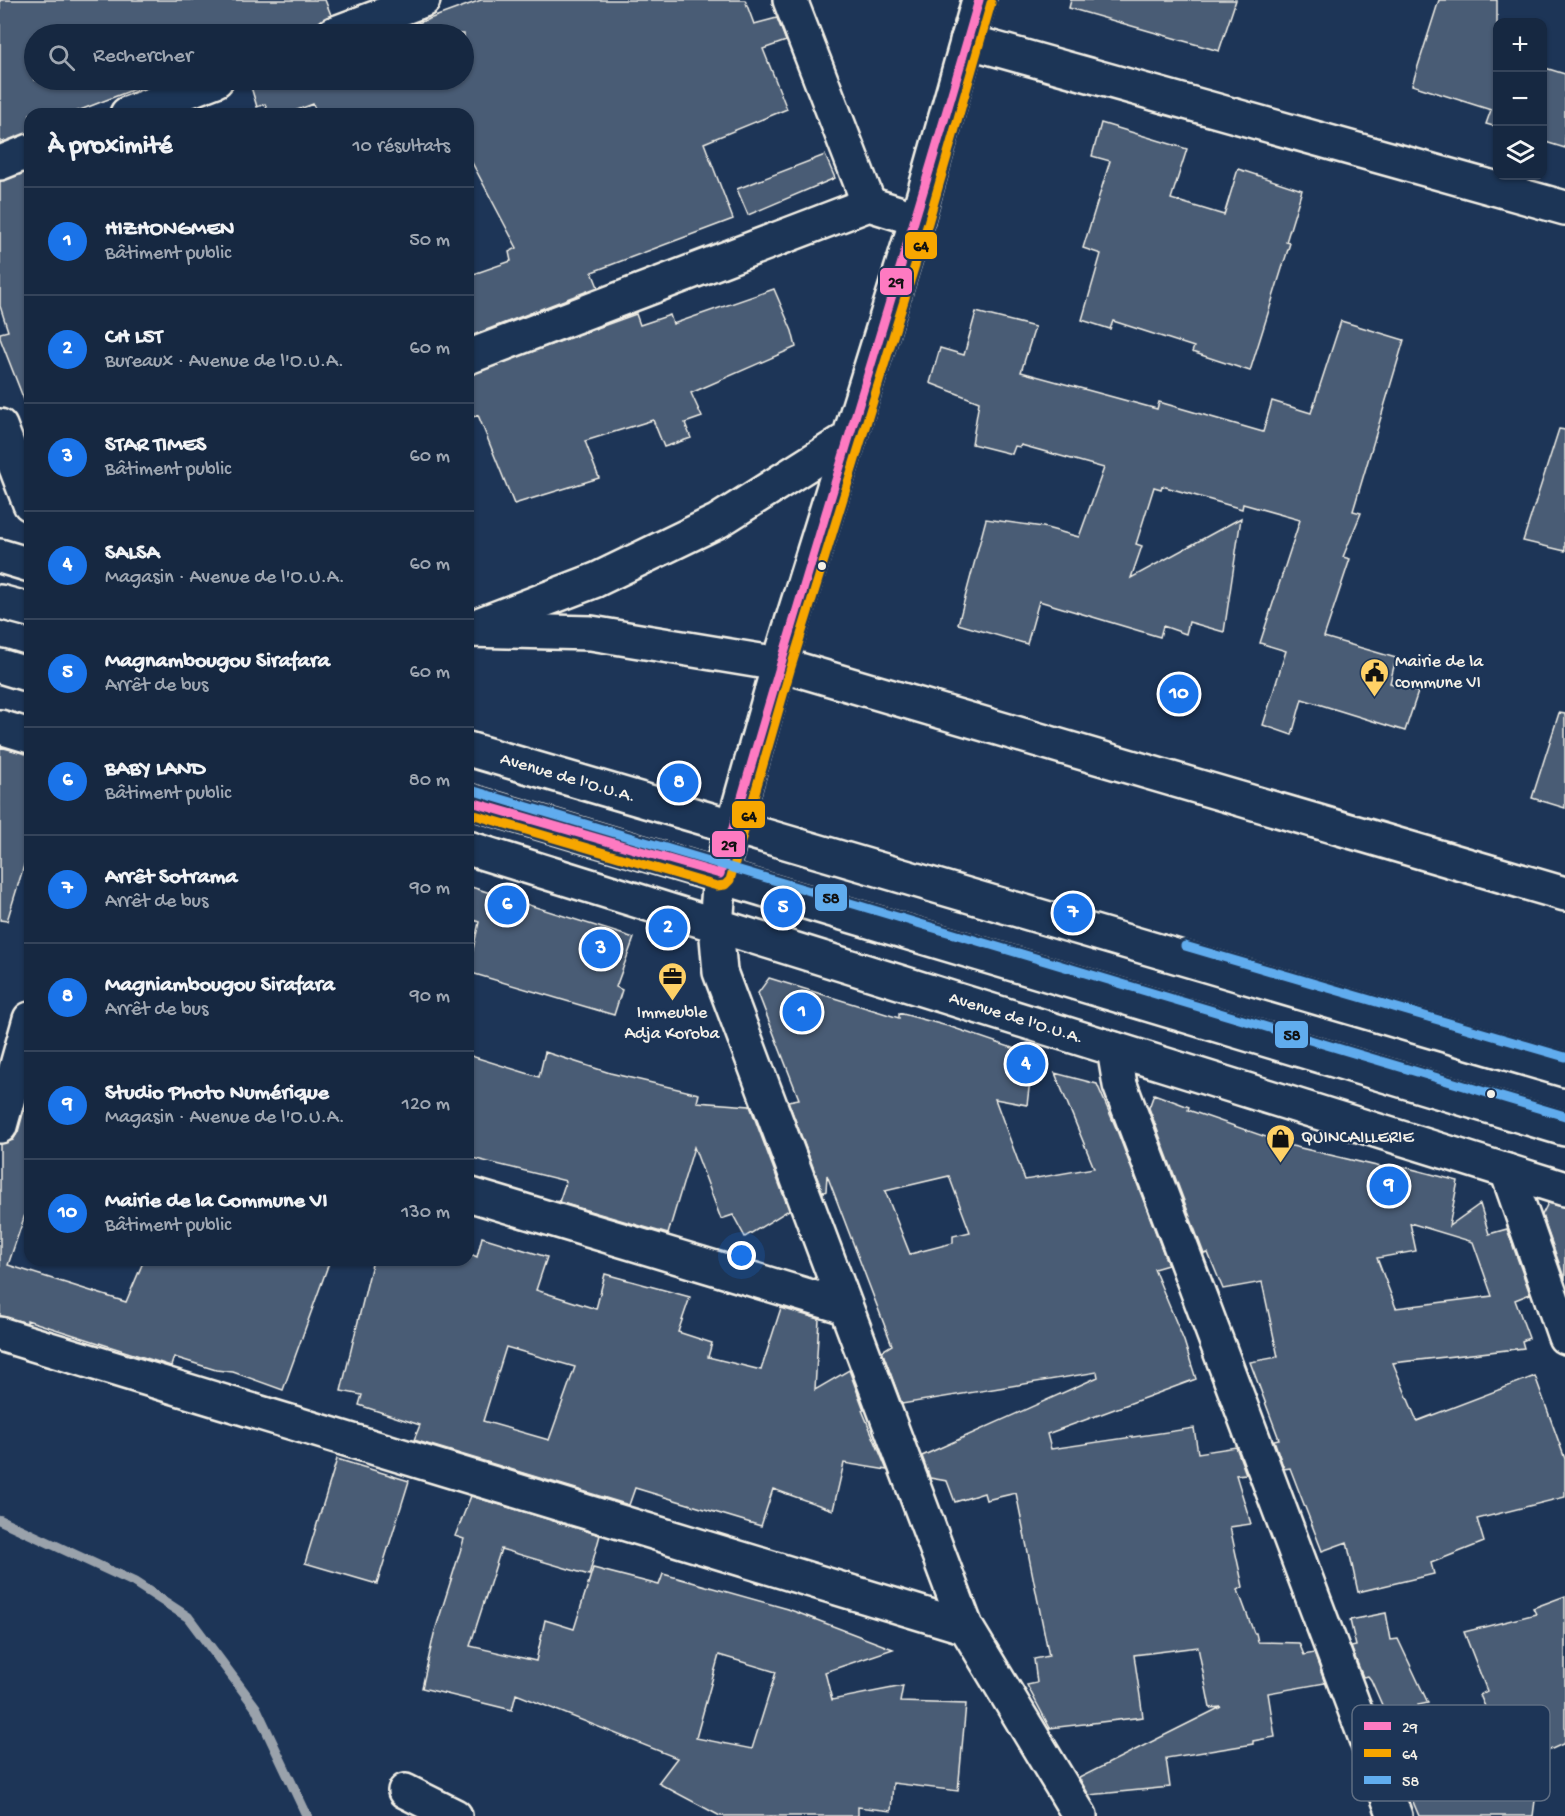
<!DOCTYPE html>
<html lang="fr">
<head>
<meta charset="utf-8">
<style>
	body { margin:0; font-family:"Gochi Hand",sans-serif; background:#1f3048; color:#f1f3f6 }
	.controls { position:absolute; right:18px; top:18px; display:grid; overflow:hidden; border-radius:12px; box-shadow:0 2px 4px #0004 }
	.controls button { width:54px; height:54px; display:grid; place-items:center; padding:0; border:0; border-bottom:2px solid #35445a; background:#162841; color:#f1f3f6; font:30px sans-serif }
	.you { position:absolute; left:742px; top:1256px; width:21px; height:21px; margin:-15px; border:4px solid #fff; border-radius:50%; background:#1a73e8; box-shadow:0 0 0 9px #1a73e833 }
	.badge { display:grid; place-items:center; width:39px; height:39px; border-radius:50%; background:#1a73e8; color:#fff; font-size:20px; font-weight:700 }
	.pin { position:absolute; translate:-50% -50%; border:3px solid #fff; box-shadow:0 2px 6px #0006 }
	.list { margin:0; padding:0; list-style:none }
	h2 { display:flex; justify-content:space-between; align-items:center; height:78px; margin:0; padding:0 24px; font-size:26px }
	h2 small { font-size:20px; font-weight:400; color:#9ea6b1 }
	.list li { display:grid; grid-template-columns:39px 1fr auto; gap:18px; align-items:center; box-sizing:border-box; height:108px; padding:0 24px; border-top:2px solid #35445a }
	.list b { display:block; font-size:22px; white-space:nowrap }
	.list p { margin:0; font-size:20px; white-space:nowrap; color:#9ea6b1 }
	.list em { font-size:20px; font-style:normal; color:#9ea6b1 }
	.icon { flex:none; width:33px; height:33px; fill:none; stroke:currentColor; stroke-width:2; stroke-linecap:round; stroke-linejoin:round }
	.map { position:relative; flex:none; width:1565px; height:1816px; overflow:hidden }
	.search { position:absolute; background:#162841; box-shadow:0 2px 4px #0004; left:24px; top:24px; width:450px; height:66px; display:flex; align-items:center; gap:15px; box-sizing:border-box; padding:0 21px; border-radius:33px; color:#9ea6b1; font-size:22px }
	.panel { position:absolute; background:#162841; box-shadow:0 2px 4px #0004; left:24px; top:108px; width:450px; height:1158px; border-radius:18px }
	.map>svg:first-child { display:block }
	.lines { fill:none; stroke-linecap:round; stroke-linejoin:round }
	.stream { stroke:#9aa2ab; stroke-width:10 }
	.building { fill:#485b74; stroke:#f4f1e8; stroke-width:1.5; fill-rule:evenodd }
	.minor-casing { stroke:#f4f1e8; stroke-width:38 }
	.highway-casing { stroke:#f4f1e8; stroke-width:38 }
	.minor { stroke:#1d3557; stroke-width:33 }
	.highway { stroke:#1d3557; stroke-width:33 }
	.bus-1-casing { stroke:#1d3557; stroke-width:14 }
	.bus-2-casing { stroke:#1d3557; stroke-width:14 }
	.bus-3-casing { stroke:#1d3557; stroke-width:14 }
	.bus-1 { stroke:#fe7ac1; stroke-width:9 }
	.bus-2 { stroke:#f7a600; stroke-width:9 }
	.bus-3 { stroke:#60acee; stroke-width:9 }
	.bus-dot { fill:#f4f1e8; stroke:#1d3557; stroke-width:2 }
	.labels { text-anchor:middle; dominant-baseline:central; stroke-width:4.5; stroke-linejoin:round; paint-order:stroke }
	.poi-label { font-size:18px; fill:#f4f1e8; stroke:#1d3557; text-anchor:start }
	.street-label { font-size:18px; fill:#f4f1e8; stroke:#1d3557 }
	.key { fill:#1d3557; stroke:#5e6d82; stroke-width:1.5 }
	.key-label { font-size:16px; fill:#f4f1e8 }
	.line-badge { stroke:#1d3557; stroke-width:2 }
	.pale-badge-label { font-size:16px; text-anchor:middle; font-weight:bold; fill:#111 }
</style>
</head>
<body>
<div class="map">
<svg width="1565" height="1816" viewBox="0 0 1565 1816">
	<rect width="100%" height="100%" fill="#1d3557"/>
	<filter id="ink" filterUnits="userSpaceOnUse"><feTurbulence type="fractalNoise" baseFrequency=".0167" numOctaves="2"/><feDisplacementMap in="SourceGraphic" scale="12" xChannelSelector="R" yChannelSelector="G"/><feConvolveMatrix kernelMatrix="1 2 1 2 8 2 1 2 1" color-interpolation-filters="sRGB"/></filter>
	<g filter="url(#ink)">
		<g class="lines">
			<path class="stream" d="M0,1520l134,62 54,35 68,91 51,108"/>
		</g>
		<path class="building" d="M0,0h325l6,15 -13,8 -3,11h-281v46h124l-88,34h-40v19l-30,10z
			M481,0h264l9,24 23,-6 9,23 -23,8 24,60 -83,34 29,76 -141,53 6,15 -130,50v-61l43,-15 -2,-9 8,-4 -49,-93v-41h-151l-4,-10 -26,10h-18l-4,-10 -8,3 -8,-27h215v-46h-76z
			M1071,0h165l-17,51 -150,-43z
			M1439,0h58v127l-11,-3 5,-14 -79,-25z
			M1542,67l23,7v74l-23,-7z
			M1101,123l86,26 -16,50 53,16 14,-46 64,21 -16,52 4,1 -40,128 -58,-19 2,-5 -81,-26 -3,8 -28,-9 19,-66 -18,-6 27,-87 -18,-5z
			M825,155l10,23 -87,37 -11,-26z
			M30,171v238l-2,1 -28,-72v-5l8,-2 -8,-25v-125z
			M774,289l18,42 4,16 -105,46 11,24 -17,6 6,15 -27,9 -11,-27 -68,21 14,37 -85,26 -36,-89 -10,4v-44l168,-61 4,11 30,-10 3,9z
			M976,312l59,15 -14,45 136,37 2,-7 104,30 9,-31 39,12 30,-92 63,19 -51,171 8,2 -18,44 7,2 -26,78 72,21 -6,25 28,9 -13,39 -103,-32 -10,36 -29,-10 23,-74 -26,-8 40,-123 -57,-16 -1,5 -80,-23 -1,3 -7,-2 -18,57 6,2 -11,32 110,-60 -17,114 -35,-10 -3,12 -23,-8 -3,11 -121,-36 -12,43 -69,-20 28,-105 57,8 36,10 25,-69 -83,-23 -1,2 -5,-1 -3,8 -40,-10 7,-42 -49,-19 10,-35 24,7z
			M1559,429l6,1v121l-42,-10z
			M1559,713l6,1v94l-33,-10z
			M0,747l30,8v91l-23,75 -7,-1z
			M468,886l166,52 -18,49 6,3 -8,25 -146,-43 11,-50 -11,-4z
			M769,978l130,40v-5l52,14 82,28 -6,50 -32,-6 30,81 69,-12 -39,-95 42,11 19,44 52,137 -14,4 30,72 12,38 -149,55 4,15 143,-21 4,25 38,-6 10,27 -10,1 15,49 -21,3 13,60 -5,3 16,43h2l2,9 41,1 5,12 10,-2 11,30 -57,10 7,44 -22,4v3l-87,14 4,29 -81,8 -10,-17 142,-71 -11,1 -12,-61 -64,8 9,62 -93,11 -23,-43 10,-2 -3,-24 15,-3 -33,-163 -30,7 -2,-7 -29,9 -8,-21 -17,-3 -8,-22 176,-79 -1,-5 -195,32 -20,-53 10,-6 -65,-170 -1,16 -3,2 -35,-92 11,-2 -41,-106zM949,1176l21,56 -17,4v7l-43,11 -25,-63z
			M545,1052l65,21 89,21 -2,8 53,4 39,104 -44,27 -12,-22 -12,4 -27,-72 -26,87 -109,-32 7,-21 -98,-24v-102l71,22z
			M30,1088v112l-22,65 118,37 18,-42h186l-47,130 -50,-18 -17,-2 -42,-13 -3,9 -144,-46v3l-27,-7v-172l13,-4 5,-8z
			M1154,1094l35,13 -1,3 104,36 106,25 2,-5 58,15 -9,45 31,-22 9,30 18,-5 23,65 -15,6 14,38 -7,3 2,7 -131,15 24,58 118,-45 30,83v38l-88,22 7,23 -53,21 3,11 -76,18 -11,-50 -25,9 -32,-83 -6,1 -10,-29 5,-1 -29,-77 28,-5 -16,-75 -39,7 -15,-36 -4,1 -55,-146zM1410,1223l63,19 19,54 -96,12 -19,-50 39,-7z
			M1548,1203l17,4v73l-23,-65z
			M482,1237l65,20 -11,33 60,19 9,-35 85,23 -12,35 34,11 -4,14 53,13 20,-62 38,11 -4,71 34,-20 15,40h-2l25,60 -43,-7 -11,47 -60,-21 -12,37 -126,-38 -6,17 -215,-65 6,-15 -61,-20 3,-10 -21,-4 32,-131h95v-7l9,4zM506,1347l69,20 -26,73 -66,-19z
			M337,1459l72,22 -32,103 -72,-21z
			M471,1496l129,39 -11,40 -88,-26 -31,97 66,15 9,-41 29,9 19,-61 66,17 4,-11 125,35 105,40 -68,23 7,28 71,-14 -3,16 66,2 -8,87 -65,-8 -2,28 -33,-4v9h-138l-62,-33 19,-25 -161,-64 -4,16 -90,-22 12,-54 30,-95 -9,-3zM719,1655l57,17 -24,77 -56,-11z
			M1565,1596v147l-24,11 -8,62h-114l-16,-38 13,1 -25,-66 -5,1 -15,-34 -3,-4 -5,1 -12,-30 5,-1 -6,-26 36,-7 5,27 7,-1 30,64 -10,2 20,54 73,7 -31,-71 7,-4 -23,-59 72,-18 -3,-6z"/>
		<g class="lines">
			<defs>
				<g id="minor">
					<path d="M790,0l79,204"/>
					<path d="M979,0l-62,219 -138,445 -59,210 -4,52 4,46 246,655 114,189"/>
					<path d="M333,34l90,-34"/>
					<path d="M967,41l598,167"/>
					<path d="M127,114l89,-34"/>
					<path d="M0,163l30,-12"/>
					<path d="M468,357l401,-153 48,15"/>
					<path d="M0,426l30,78"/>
					<path d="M0,556l30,9"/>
					<path d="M481,624l115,-44 122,-59 131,-83"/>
					<path d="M468,630l123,3 188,31 786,230"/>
					<path d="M0,727l30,9"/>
					<path id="s1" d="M468,848l1097,341"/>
					<path d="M1114,1049l6,36 275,731"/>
					<path d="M0,1126l30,-107"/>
					<path d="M1507,1171l58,166"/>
					<path d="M468,1194l377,113"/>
					<path d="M0,1334l966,293"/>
					<path d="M405,1791l50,25"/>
				</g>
				<g id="highway">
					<path d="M0,602l30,8"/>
					<path d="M0,666l30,9"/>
					<path id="s2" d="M468,749l1097,321"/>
					<path d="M468,801l1097,328"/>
				</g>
			</defs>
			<use href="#minor" class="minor-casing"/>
			<use href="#highway" class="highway-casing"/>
			<use href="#minor" class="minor"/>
			<use href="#highway" class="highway"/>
			<defs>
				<path id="bus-1" d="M468,801l252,73c82,-293 176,-582 259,-874"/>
				<path id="bus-2" d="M468,813l249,73 8,-1 5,-5 61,-213 137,-444 63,-220"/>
				<path id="bus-3" d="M471,790l1094,326
					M1185,946l380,111"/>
			</defs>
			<use href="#bus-1" class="bus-1-casing"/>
			<use href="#bus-2" class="bus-2-casing"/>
			<use href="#bus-3" class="bus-3-casing"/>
			<use href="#bus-1" class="bus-1"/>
			<use href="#bus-2" class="bus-2"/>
			<use href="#bus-3" class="bus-3"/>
		</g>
	</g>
	<defs>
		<symbol id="civic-pin" viewBox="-11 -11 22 30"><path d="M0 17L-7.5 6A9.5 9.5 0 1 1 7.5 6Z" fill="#ffd166" stroke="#1d3557"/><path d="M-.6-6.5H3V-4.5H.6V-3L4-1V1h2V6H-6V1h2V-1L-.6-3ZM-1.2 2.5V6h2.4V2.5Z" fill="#111"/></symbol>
		<symbol id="office-pin" viewBox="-11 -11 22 30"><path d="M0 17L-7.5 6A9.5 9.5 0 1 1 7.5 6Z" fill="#ffd166" stroke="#1d3557"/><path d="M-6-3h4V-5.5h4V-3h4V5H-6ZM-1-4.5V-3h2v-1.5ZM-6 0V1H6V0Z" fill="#111"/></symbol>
		<symbol id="shop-pin" viewBox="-11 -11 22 30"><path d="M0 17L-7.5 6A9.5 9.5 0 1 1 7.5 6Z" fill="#ffd166" stroke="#1d3557"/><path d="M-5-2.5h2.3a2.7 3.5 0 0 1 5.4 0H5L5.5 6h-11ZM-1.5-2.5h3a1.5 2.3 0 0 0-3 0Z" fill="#111"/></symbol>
	</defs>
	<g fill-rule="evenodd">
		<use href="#civic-pin" x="1358" y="656" width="33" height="45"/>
		<use href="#office-pin" x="656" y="960" width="33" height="45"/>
		<use href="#shop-pin" x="1264" y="1122" width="33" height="45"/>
	</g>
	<g class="bus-dot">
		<circle cx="822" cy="566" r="5"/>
		<circle cx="1491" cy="1094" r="5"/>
	</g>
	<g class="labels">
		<g class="poi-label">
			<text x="1395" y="662">Mairie de la<tspan x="1395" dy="21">commune VI</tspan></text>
			<text x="672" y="1013" text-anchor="middle">Immeuble<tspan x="672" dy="21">Adja Koroba</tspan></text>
			<text x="1301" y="1138">QUINCAILLERIE</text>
		</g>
		<g class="street-label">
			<text stroke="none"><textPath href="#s2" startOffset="104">Avenue de l'O.U.A.</textPath></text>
			<text stroke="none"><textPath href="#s1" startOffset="574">Avenue de l'O.U.A.</textPath></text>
		</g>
	</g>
	<rect x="1352" y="1705" width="198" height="96" rx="9" class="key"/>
	<rect x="1364" y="1722" width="27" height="8" fill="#fe7ac1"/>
	<rect x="1364" y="1749" width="27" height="8" fill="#f7a600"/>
	<rect x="1364" y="1776" width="27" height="8" fill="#60acee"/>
	<g class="key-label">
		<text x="1402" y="1732">29</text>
		<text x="1402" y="1759">64</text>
		<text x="1402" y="1786">58</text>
	</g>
	<g class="line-badge">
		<rect x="904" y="231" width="34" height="29" rx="6" fill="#f7a600"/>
		<rect x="879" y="267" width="34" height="29" rx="6" fill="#fe7ac1"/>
		<rect x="731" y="800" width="35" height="29" rx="6" fill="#f7a600"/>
		<rect x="711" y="830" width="35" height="28" rx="6" fill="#fe7ac1"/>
		<rect x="814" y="883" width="34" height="29" rx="6" fill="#60acee"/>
		<rect x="1274" y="1020" width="35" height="29" rx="6" fill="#60acee"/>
	</g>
	<g class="pale-badge-label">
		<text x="921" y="251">64</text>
		<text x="896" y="287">29</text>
		<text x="749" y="821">64</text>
		<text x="729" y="850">29</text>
		<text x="831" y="903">58</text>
		<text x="1292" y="1040">58</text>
	</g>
</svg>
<div class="controls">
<button>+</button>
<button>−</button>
<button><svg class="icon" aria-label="layers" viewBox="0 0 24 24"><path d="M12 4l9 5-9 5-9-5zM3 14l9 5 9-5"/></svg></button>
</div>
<div class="you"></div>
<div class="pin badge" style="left:802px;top:1012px">1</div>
<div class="pin badge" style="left:668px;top:928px">2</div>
<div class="pin badge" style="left:601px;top:949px">3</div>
<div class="pin badge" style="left:1026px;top:1064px">4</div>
<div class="pin badge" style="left:783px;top:908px">5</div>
<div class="pin badge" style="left:507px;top:905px">6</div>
<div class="pin badge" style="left:1073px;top:913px">7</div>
<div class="pin badge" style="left:679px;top:783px">8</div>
<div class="pin badge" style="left:1389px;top:1186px">9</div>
<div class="pin badge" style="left:1179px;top:694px">10</div>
<div class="search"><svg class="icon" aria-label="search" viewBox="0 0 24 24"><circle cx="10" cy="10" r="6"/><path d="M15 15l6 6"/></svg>Rechercher</div>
<section class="panel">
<h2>À proximité<small>10 résultats</small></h2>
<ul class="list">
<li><span class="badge">1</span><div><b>HIZHONGMEN</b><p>Bâtiment public</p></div><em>50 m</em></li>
<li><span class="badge">2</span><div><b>CH L5T</b><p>Bureaux · Avenue de l'O.U.A.</p></div><em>60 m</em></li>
<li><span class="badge">3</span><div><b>STAR TIMES</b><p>Bâtiment public</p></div><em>60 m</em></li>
<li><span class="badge">4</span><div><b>SALSA</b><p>Magasin · Avenue de l'O.U.A.</p></div><em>60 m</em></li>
<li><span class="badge">5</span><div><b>Magnambougou Sirafara</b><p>Arrêt de bus</p></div><em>60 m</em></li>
<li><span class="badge">6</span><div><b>BABY LAND</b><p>Bâtiment public</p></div><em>80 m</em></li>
<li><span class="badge">7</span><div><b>Arrêt Sotrama</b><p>Arrêt de bus</p></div><em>90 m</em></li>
<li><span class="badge">8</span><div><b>Magniambougou Sirafara</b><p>Arrêt de bus</p></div><em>90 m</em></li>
<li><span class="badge">9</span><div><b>Studio Photo Numérique</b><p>Magasin · Avenue de l'O.U.A.</p></div><em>120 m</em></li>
<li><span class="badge">10</span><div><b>Mairie de la Commune VI</b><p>Bâtiment public</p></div><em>130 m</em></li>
</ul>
</section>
</div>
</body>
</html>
